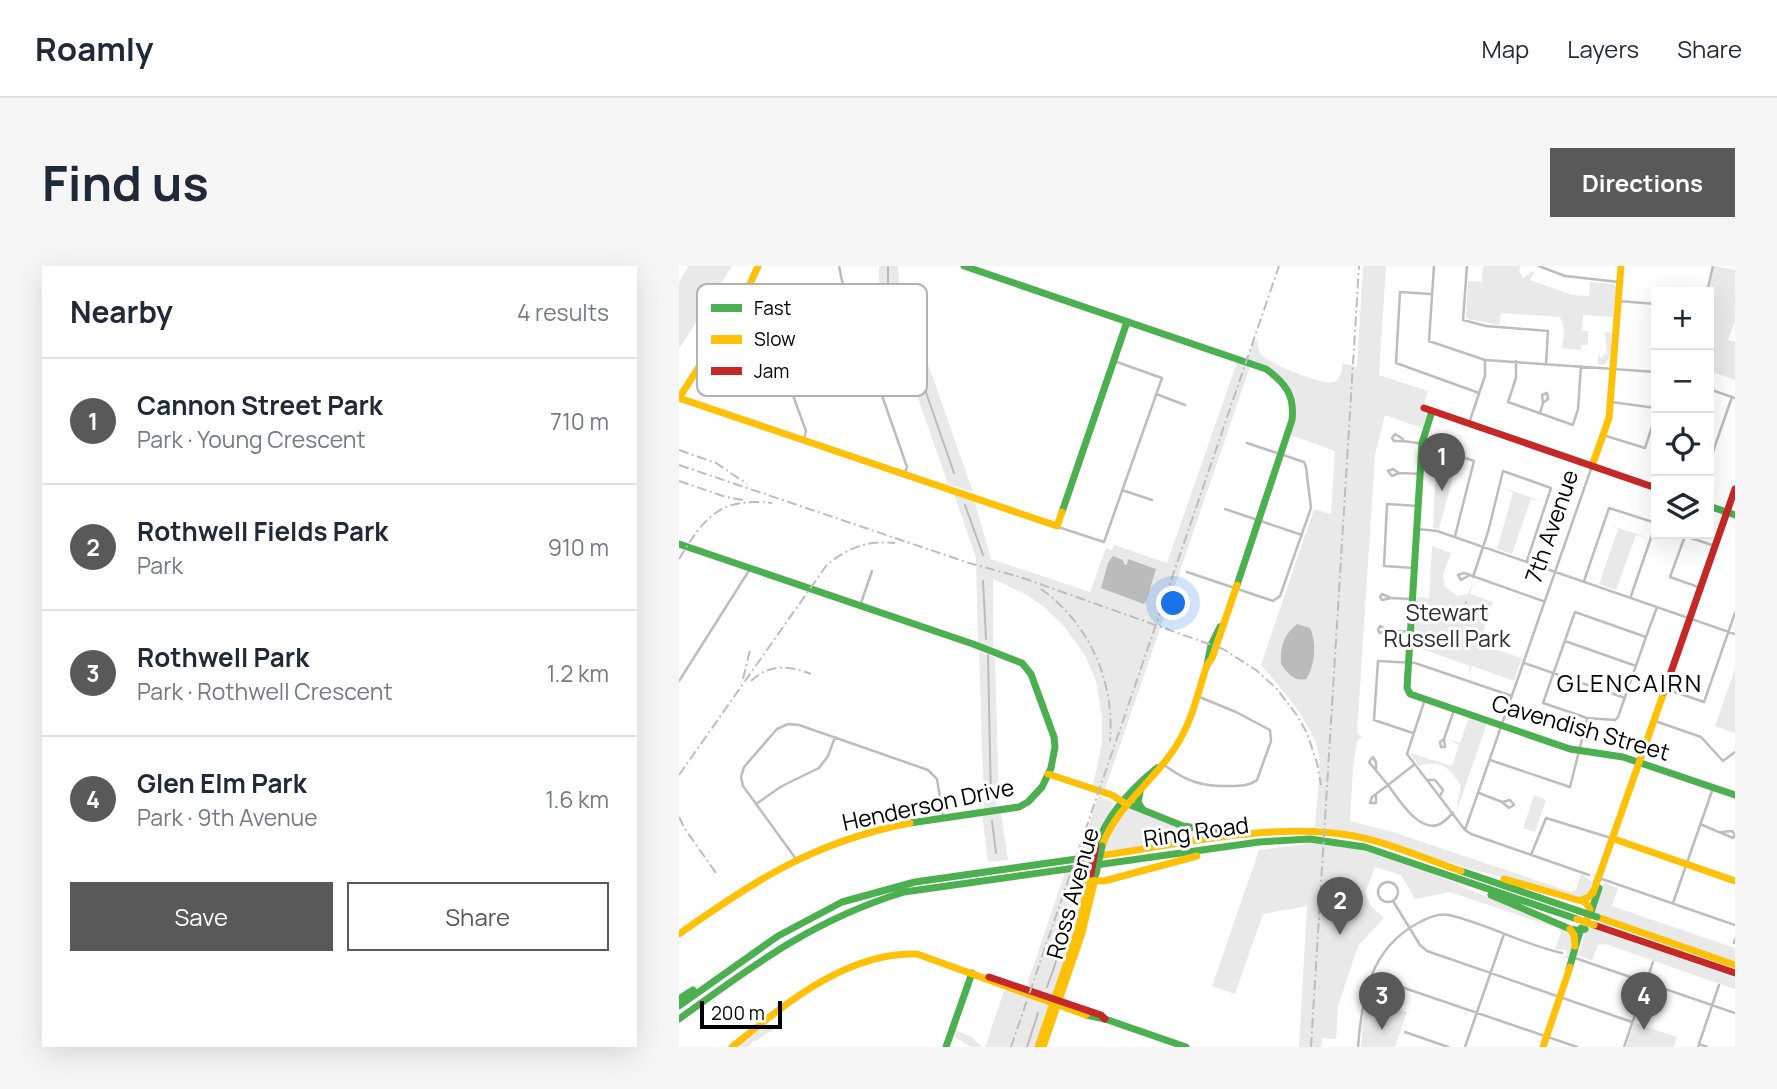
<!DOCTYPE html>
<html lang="en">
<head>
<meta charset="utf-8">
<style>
	body { margin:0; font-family:Manrope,sans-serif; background:#f6f6f7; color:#1f2937 }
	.controls { position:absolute; right:21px; top:21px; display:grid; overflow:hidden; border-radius:0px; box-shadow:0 7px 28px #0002 }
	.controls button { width:63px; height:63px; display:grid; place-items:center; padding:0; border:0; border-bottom:2px solid #e0e1e3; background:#fff; color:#1f2937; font:35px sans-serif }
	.scale { position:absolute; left:21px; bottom:18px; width:82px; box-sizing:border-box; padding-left:7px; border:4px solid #000; border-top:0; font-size:19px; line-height:24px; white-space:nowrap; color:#000; -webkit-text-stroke:5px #fff; paint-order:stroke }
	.you { position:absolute; left:495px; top:338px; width:24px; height:24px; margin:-18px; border:5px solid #fff; border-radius:50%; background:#1a73e8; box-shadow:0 0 0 10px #1a73e833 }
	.badge { display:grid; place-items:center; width:46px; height:46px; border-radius:50%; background:#595959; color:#fff; font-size:23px; font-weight:700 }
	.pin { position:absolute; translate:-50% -58px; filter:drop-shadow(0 2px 4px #0008) }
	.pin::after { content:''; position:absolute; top:37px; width:24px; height:21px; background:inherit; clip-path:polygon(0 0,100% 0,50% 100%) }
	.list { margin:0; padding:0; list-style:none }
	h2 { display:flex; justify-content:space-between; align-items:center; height:91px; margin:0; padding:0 28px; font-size:30px }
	h2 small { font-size:23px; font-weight:400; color:#747a83 }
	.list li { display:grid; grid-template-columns:46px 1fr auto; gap:21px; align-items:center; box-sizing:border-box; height:126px; padding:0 28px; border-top:2px solid #e0e1e3 }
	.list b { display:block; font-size:26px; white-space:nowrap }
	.list p { margin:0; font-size:23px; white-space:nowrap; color:#747a83 }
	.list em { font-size:23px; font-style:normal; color:#747a83 }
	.actions { display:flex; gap:14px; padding:21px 28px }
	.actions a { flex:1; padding:16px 0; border:2px solid #595959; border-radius:0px; text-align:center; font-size:24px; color:#595959 }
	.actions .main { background:#595959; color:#fff }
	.icon { flex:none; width:38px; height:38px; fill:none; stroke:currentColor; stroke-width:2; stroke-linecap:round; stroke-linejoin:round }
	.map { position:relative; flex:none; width:1056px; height:781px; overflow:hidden; border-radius:0px }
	header { display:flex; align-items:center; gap:42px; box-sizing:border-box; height:98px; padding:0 35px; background:#fff; border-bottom:2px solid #e0e1e3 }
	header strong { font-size:33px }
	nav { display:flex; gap:38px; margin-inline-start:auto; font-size:24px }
	.intro { display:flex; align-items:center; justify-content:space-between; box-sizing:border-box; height:168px; padding:0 42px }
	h1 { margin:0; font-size:49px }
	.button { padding:18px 32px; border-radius:0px; background:#595959; color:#fff; font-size:24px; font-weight:700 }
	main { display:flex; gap:42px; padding:0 42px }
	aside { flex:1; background:#fff; border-radius:0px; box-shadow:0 7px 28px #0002 }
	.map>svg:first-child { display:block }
	.green { fill:#e9e9e9 }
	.water { fill:#bbb }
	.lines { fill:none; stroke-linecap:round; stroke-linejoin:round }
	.stream { stroke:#bbb; stroke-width:2 }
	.street { stroke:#bdbdbd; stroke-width:2.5 }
	.fast { stroke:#4caf50; stroke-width:7 }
	.slow { stroke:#ffc107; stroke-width:7 }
	.jam { stroke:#c62828; stroke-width:7 }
	.rail { stroke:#bdbdbd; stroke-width:2; stroke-dasharray:10 3.5 2 3.5; stroke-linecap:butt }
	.fast-bridge { stroke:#4caf50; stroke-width:7 }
	.slow-bridge { stroke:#ffc107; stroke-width:7 }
	.jam-bridge { stroke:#c62828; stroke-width:7 }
	.labels { text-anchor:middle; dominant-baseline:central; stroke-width:6; stroke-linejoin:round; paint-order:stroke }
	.street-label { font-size:23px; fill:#000; stroke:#fff }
	.park-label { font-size:23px; fill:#2e2e2e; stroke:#fff }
	.neighbourhood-label { font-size:24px; letter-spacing:2px; fill:#000; stroke:#fff }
	.key { fill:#fff; stroke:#b2b2b2; stroke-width:2 }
	.key-label { font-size:19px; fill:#000 }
</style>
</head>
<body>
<header>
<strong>Roamly</strong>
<nav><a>Map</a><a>Layers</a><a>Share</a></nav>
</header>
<div class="intro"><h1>Find us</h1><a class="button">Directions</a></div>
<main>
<aside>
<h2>Nearby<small>4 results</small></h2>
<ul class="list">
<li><span class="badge">1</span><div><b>Cannon Street Park</b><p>Park · Young Crescent</p></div><em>710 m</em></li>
<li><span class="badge">2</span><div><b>Rothwell Fields Park</b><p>Park</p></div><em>910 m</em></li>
<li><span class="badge">3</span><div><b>Rothwell Park</b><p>Park · Rothwell Crescent</p></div><em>1.2 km</em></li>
<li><span class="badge">4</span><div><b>Glen Elm Park</b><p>Park · 9th Avenue</p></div><em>1.6 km</em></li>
</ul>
<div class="actions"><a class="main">Save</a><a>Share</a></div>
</aside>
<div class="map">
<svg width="1056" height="781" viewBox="0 0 1056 781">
	<rect width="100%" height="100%" fill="#fff"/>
	<path class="green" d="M10,0h43l-53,83v-67z
		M200,0h19l1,15 74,211 -25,-8 -69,-197z
		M684,0h23l-7,109 49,16 -6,19 5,4 -5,14 -37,-13 -10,40 -18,278 5,4 -5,4 -4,27 -3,53 43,11 178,60 5,-2 5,-16 10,7 3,-3 -2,-5 6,2 -7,16 -10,6c-40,-11 -80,-19 -120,-31 -49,-14 -95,-32 -146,-39 1,-22 6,-48 4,-71 -3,-29 -39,-69 -58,-91l53,-156 17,5 4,-63 -45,-16c6,-17 8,-40 -7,-54 -9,-9 -25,-14 -36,-20l7,-21 4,1c0,6 0,11 5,15 7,8 61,30 71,26 7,-3 8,-12 8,-19l15,4z
		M804,0h38l-2,4 4,8 12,-8 -5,10 42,15 17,1 1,-14 24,2 2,3 -3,30 -30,-2 -1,15 6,1v14h-7v5l-19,-2c1,-10 5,-23 -3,-31l-58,-4 -2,12 -31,-6 -2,-2 2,-36 14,1z
		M1035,0l21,4v51l-7,19 7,2v38l-26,-9v-79z
		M930,66l3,2 -2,23 -6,8 -6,-1v-10l4,4 2,-4h3l-2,-21z
		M558,96l13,5 -145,422 -12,-4 9,-42v-25l-6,-37 -10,-24 -22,-31 -20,-19 -15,-11 -36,-17v71l-15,-5 -2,-87 -22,-64 21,8 16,57 99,33 16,-44 6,2 2,-5 53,18z
		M745,195l43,15 -13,-3 -15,56 -6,-1 3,-61z
		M822,221l43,15 -13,-3 -19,55 -15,-5 16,-56z
		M927,258l43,14 -13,-3 -20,55 -17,-6 19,-55z
		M753,280l19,7 -8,22 2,12 12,9 11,-2 6,-13 -4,13 23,8 -14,42 43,14 -8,23 -42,-15 -5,12 3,-12 -51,-18h-7l3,-51 14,1z
		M300,386l16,5 4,143 -3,1 1,7 -13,2z
		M1056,403v64l-20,-7z
		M790,451l18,6 -31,90 5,-28c-13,-17 -19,-26 -42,-19l-9,-13 42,13 7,-21 -12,-6 13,4z
		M420,529l13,7 1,8 -12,15 -9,30 -14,1z
		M855,529l12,5 -11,32 -12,-4z
		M450,541c31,15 58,24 92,28l-118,19 6,-22z
		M322,547l7,47 -20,2 -6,-47z
		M635,577l44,6 69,22 145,63v12l-3,13 -7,-2 5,-2 -1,-5 -11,-1 6,-16 -2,-4 -109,-37 -35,7 -14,-24 -26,-8 -10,26 5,12 14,13 -26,28 -20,61 -2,32 -14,-1 -1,9h-22l8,-141 -44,8 -28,80 -23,-8 47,-136z
		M411,603l-16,68 -20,57 -5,2 -23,-8 39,-116z
		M926,617l13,5 -6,18 123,42v13l-142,-47 10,-30z
		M909,659l147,53v11l-130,-45 -7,1 -6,16 -14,-6z
		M328,723l40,16 2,4 -13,38h-51l19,-56z
		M688,732l40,14 -12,35h-34l3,-39z
		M955,757l43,14 -3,10h-48z
		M89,758l5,3 -1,6 -2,-2 -14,10h-3l-5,6h-12z
		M276,764l17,7 10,10h-11l-18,-11z"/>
	<path class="water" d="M434,290l10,4 1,4 3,1 1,-6 28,10 -10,33 -2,2 -43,-16 7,-25z
		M618,358l13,4c7,14 5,38 -4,51 -12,3 -19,-6 -25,-15 -1,-17 3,-30 16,-40z"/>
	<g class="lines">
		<path class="stream" d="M209,0v17l66,190
			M286,239l18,50
			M304,315l3,58
			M787,337v-1
			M309,389l3,147
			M313,555l4,32
			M368,721l10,-28
			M348,781l11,-34"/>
		<path class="street" d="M160,0l3,15 65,186 -3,7
			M755,0l-5,75 56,19 171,12
			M788,0l-4,54 23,6 62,5 -2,32
			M860,0l26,10 54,6
			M1028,26l6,-26
			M752,28l-31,-2 -4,71 83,30
			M939,35l38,3
			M46,60l50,20 31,85 -2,8
			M837,95v17l-8,24 65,23 5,-16 3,-43
			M1030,123l26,9
			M477,128l29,11
			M932,136l45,6
			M861,147l3,-10 5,-4 -1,-6 -5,2 1,8
			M790,157l16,-47v-16
			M924,169l42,13 11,-34
			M724,173l-8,-5 -3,4 2,3c28,-1 53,11 80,20l-19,75
			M1030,197l23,-66
			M720,207l-6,-4 -5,2 4,5 7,-3 21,1
			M443,224l30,10
			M546,243l77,26
			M379,261l46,15 58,-164 -48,-17
			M738,263l20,2 298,103
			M735,302l-30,-2 3,-62 31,2
			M508,306l86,29 7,-5 31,-88 -5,-41 -2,-5 -57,-19
			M789,310l-7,4 -3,-5 6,-2 79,28
			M794,311l15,-45 15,-61 48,17 -24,73
			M905,315l25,-73 47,15 -25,73
			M1022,322l-31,-11 15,-41 30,10
			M712,332l-9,-4 -2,3 2,3 9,-2 20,1
			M181,340l12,-35
			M709,364l-8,-4 -2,4 2,3 8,-3 21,2
			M967,371l-28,80 -3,3 -28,-2 -44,-15 32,-91 71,25 11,-30
			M886,375l71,25
			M845,397l101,35
			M0,415l71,-112
			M987,423l38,13 31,-89
			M746,433l-18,55 58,76 6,4 118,41
			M976,455l46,16 22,24 12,-9
			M734,467l-39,-13 4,-59 37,2 97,33
			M765,473l1,8h-4l-1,-5 4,-3 10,-29
			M811,494l80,27 17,-68
			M484,498c22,17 39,23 67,22 10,0 19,0 27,-6l14,-39 -1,-11 -34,-18 -39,-16
			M736,498l-27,21c10,13 31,49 52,39 4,-2 9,-7 13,-11
			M697,503v-7l-3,-5 -4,5 19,23 -16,12 -2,6h6v-9
			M749,514h7l8,10 -3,6
			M800,527l23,9 7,6 5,-3 -4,-5 -8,2
			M77,538l26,-18 37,-18 9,-12 7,-19
			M1021,558l33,14 2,-4 -3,-3 -10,1
			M786,564l127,-364
			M852,589l15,-37 65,20
			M117,593l-53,-73 -2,-9 3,-10 33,-38 11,-5 11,1 129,45 9,9 6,37
			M923,613l133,46
			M699 626a10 10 0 1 1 20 0a10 10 0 1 1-20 0Z
			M714,635l27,44 7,6 205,71
			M994,637l40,-115
			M1055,677l1,-4
			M896,692l160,55
			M693,711l205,70
			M726,766l43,15
			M1020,778l8,3
			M679,781c4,-51 12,-98 60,-124 9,-5 22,-10 31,-8 39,9 75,30 113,38
			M786,781l39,-113
			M945,781l29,-85
			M1019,781l21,-62"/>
		<path class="fast" d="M285,0l302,103c19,14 29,26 26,51l-55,165
			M753,145l-10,32 -15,245 3,6 160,55 53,8 112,38
			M1030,240l26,9
			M383,246l65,-190
			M0,278l294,100 49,19 9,11 23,63 1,10 -4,21 -9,19 -14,15 -9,5 -109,16
			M528,399l4,-20 9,-18
			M461,526l-2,10 5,8
			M449,538l55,22 47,7
			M417,580c12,-32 35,-57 61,-78
			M782,605l118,40
			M812,629l79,34 10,2 5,-2
			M912,646l8,-24
			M890,703l12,-41
			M0,733l14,-9
			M0,740l99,-70 64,-34 73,-20 183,-26
			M407,749l19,4 81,28
			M0,753c76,-55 134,-99 225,-127l355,-50 51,-3 55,8 212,72
			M267,781l26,-74"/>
		<path class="slow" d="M0,132l378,128 5,-14
			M0,132l66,-103 13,-29
			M913,200l17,-48 12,-152
			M369,508l64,21 11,7
			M935,573l121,42
			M423,580c15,-41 52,-64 74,-100 16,-24 22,-54 31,-81l5,-7 25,-73
			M419,590c78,-11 178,-35 256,-20 36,7 72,23 107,35
			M825,613l81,23 5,7 -3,11
			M410,614l15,1 93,-25
			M914,627l71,-201
			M902,634l8,-3 5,-7
			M918,651l138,48
			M891,663l4,6 1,11
			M0,668c76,-54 137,-93 231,-111
			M53,781c52,-42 115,-96 185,-93l169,61
			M359,781l40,-117 11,-50
			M364,781l39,-114 13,-54
			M864,781l27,-80"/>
		<path class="jam" d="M745,142l232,80
			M985,426l71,-203
			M915,659l141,48
			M310,711l112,38 4,4"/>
		<path class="rail" d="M0,184l37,13 31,21
			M0,199l290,98 51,14 203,72 33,21 21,19 19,25 11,19 10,30 4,22
			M0,215l47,16 17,3
			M0,293c25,-41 40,-62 93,-56
			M362,323c49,35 74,93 69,152
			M64,413l7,-29
			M72,415c18,-17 37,-16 60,-7
			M0,509l147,-209c20,-18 42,-26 69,-23
			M0,551l6,12 31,44
			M332,781l268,-781
			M632,781l48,-781"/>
		<path class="fast-bridge" d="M417,608l6,-28
			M900,645l18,6"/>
		<path class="slow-bridge" d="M898,653l17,6"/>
		<path class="jam-bridge" d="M412,608l5,-28"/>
	</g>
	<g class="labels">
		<g class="street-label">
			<text transform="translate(872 260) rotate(-71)">7th Avenue</text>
			<text transform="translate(902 461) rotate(16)">Cavendish Street</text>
			<text transform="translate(249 538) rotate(-12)">Henderson Drive</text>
			<text transform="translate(517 565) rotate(-8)">Ring Road</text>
			<text transform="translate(393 627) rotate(-74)">Ross Avenue</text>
		</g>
		<g class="park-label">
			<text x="768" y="346">Stewart<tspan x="768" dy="26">Russell Park</tspan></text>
		</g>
		<g class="neighbourhood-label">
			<text x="951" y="416">GLENCAIRN</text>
		</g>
	</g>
	<rect x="18" y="18" width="230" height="112" rx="10" class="key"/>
	<rect x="32" y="38" width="31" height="8" fill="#4caf50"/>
	<rect x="32" y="69" width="31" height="9" fill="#ffc107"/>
	<rect x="32" y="101" width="31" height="8" fill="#c62828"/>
	<g class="key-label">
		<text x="75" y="49">Fast</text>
		<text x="75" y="80">Slow</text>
		<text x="75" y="112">Jam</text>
	</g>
</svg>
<div class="controls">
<button>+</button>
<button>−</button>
<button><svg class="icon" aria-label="locate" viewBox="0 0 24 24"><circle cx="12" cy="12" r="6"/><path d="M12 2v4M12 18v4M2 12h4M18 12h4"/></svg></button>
<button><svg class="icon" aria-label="layers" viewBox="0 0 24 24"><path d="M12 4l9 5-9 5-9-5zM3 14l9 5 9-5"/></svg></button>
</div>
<div class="scale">200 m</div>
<div class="you"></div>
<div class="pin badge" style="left:763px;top:225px">1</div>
<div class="pin badge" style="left:661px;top:669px">2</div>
<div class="pin badge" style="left:703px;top:764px">3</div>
<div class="pin badge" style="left:965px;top:764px">4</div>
</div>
</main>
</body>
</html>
